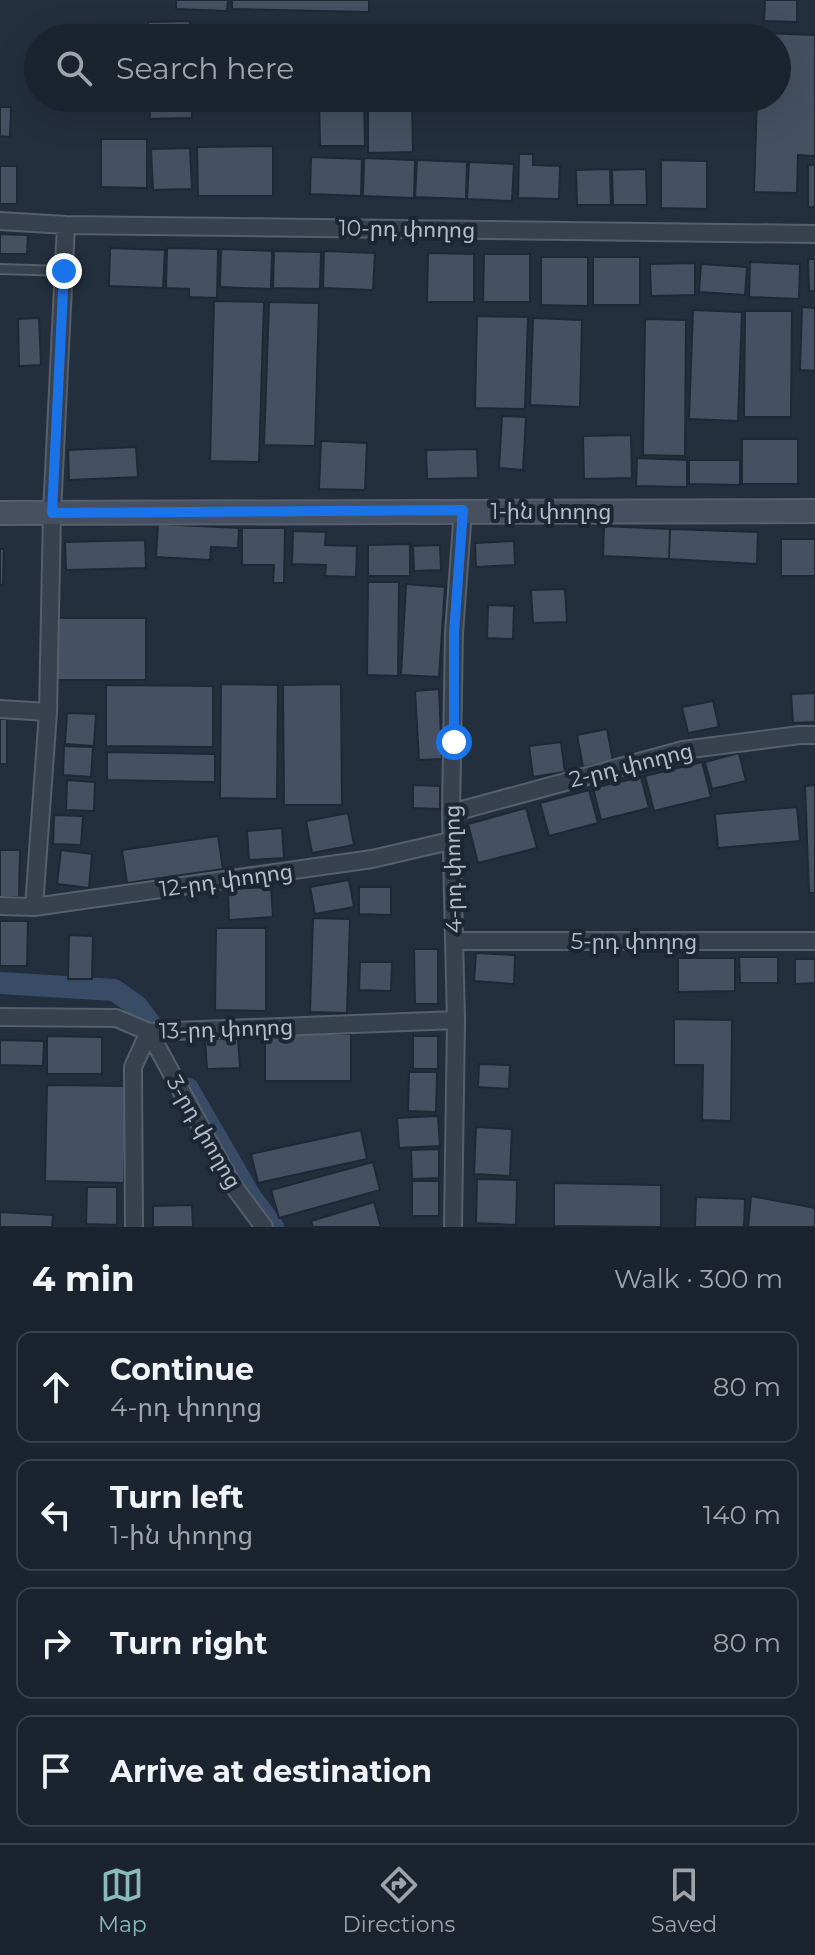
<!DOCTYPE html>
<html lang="en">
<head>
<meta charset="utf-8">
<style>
	body { margin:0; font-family:Montserrat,"Noto Sans Armenian",sans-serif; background:#282f3a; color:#f1f3f6 }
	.stop { position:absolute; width:24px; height:24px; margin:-18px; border:6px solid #1a73e8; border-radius:50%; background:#fff }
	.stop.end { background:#1a73e8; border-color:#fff; box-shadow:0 2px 8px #0008 }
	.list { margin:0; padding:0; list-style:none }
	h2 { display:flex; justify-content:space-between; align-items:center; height:104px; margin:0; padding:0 32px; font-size:34px }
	h2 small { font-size:26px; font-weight:400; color:#a0a4aa }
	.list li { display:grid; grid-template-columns:52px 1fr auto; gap:24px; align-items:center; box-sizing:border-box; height:112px; margin:0 16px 16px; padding:0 16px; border:2px solid #39404a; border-radius:16px }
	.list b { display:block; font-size:30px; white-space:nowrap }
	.list p { margin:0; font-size:26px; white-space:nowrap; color:#a0a4aa }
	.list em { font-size:26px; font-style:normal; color:#a0a4aa }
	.icon { flex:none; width:44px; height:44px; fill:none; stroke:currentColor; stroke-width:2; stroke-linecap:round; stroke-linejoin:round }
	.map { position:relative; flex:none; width:815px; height:1227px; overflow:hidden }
	.search { position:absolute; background:#1b232e; box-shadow:0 8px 32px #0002; left:24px; right:24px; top:24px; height:88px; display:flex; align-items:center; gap:20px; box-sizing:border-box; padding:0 28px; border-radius:44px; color:#a0a4aa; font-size:30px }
	.sheet { height:616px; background:#1b232e }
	nav { display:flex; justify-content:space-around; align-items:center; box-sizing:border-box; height:112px; border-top:2px solid #39404a; background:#1b232e; font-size:22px; color:#a0a4aa }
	nav a { display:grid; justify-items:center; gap:4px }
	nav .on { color:#8bbbb9 }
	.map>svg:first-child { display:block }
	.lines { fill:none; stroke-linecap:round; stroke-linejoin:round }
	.canal { stroke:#394c67; stroke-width:22 }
	.building { fill:#455162; stroke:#1f2835; stroke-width:2 }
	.lane-casing { stroke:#565f6c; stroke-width:12 }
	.street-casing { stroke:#565f6c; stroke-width:20 }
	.secondary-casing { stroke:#565f6c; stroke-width:26 }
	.lane { stroke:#38414e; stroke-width:8 }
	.street { stroke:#38414e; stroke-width:16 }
	.secondary { stroke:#465061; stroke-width:22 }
	.route { stroke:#1a73e8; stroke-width:10 }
	.labels { text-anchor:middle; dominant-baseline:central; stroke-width:8; stroke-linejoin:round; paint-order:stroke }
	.street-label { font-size:22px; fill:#b4bcc9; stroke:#1d2633 }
</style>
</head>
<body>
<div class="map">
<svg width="815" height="1227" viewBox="0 0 815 1227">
	<rect width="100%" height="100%" fill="#242f3e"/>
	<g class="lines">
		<path class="canal" d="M0,983l114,7 23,16 14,19
			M188,1089l62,107 23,31"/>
	</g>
	<path class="building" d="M176,0h52l-1,11 -51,-2z
		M232,0h137v12l-137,-3z
		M765,0h32v22l-33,-1z
		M190,21l1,17h-43v-16z
		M319,27h45v11h-45z
		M759,33l56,2v121l-17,-1 -1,38 -43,-1 3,-94h20v-60h-18z
		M149,98h43v20l-42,1z
		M319,98h45l1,48h-45z
		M368,98h44l1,54 -45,1z
		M0,107h11l-1,30 -10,-1z
		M101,139h46v49l-46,-1z
		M273,146v50h-75l-1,-49z
		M190,148l2,41 -39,1 -2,-41z
		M519,154h14v11l27,1 -1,33 -41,-1z
		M311,157l51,2 -1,37 -51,-2z
		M364,158l51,2 -1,38 -51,-2z
		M417,160l50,2 -1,37 -51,-2z
		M661,160l46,1v48l-46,-1z
		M469,162l45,2 -2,37 -45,-2z
		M808,165h7v42h-7z
		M0,166h17v38h-17z
		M610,169l1,36h-34l-1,-35z
		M646,169l1,36h-34l-1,-35z
		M0,234l28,1 -1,19h-27z
		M110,248l55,2 -2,38 -54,-2z
		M167,248l51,1 -1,49 -28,-1v-8l-23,-1z
		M221,249l51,2 -1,38 -51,-2z
		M274,251l47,1 -1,37 -47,-1z
		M324,251l51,2 -2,37 -50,-2z
		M428,253l46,1v48h-47z
		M484,254h46v48h-47z
		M541,257h47v49l-47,-1z
		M593,257h47v48h-47z
		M808,259h7v32h-6z
		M750,262l50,2 -1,35 -50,-2z
		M695,263v32l-44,1 -1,-32z
		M701,264l46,3 -2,28 -46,-3z
		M214,301l50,1 -5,160 -49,-1z
		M269,302l50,1 -4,143 -51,-1z
		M802,307l13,1v63l-15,-1z
		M693,310l49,2 -4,109 -49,-2z
		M745,311h47l-1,106h-47z
		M477,316l51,1 -3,92 -50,-1z
		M39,318l2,47 -22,1 -1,-47z
		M533,318l49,2 -2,87 -50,-2z
		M645,319l41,1 -1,136 -42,-1z
		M502,416l24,1 -3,53 -24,-2z
		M631,435l1,43 -48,1 -1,-43z
		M742,439h56v45h-56z
		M321,441l46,2 -2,47 -46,-1z
		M136,447l2,30 -69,3 -1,-30z
		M477,449l1,29 -51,1 -1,-29z
		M637,458l50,2v27l-51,-1z
		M689,460h51v25l-51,-1z
		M158,524l81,4 -1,20 -27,-1 -1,13 -54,-3z
		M604,526l66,3 -1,30 -66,-3z
		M242,528h43l-1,55h-11l1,-18h-32z
		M670,529l88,3 -1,32 -88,-5z
		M293,531l33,1 -1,13 32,1 -1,31 -31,-1 1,-11 -34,-1z
		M781,539h34v37h-34z
		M145,540l1,28 -80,2 -1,-28z
		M514,541l1,24 -39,2 -1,-24z
		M410,544v32h-42v-31z
		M440,545l1,25 -27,1 -1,-25z
		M0,549h4l-1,36h-3z
		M368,582h31l-1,94 -31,-1z
		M406,584l39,3 -6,90 -38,-2z
		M565,589l2,33 -34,1 -2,-33z
		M488,605l26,1 -1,33 -26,-1z
		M57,618h89v62h-89z
		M221,684l57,1 -1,114 -57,-1z
		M341,684l1,121h-58l-1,-120z
		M106,685l107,1v61l-107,-1z
		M439,689l3,70 -23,1 -4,-69z
		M815,693v29l-22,1 -2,-29z
		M713,701l6,26 -31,6 -6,-26z
		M67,713l29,1 -2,32 -29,-2z
		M0,719h7v45h-7z
		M607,729l6,32 -30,6 -6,-32z
		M561,742l4,30 -32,5 -4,-31z
		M64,746l29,1 -2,30 -28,-2z
		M107,752l108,2v28l-108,-2z
		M739,753l7,28 -34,8 -7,-27z
		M702,762l9,35 -57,14 -9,-35z
		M641,777l8,31 -48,12 -8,-32z
		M67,780l28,2 -1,29 -28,-1z
		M413,785l27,1v23l-27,-1z
		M815,785v108h-6l-4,-107z
		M589,790l9,33 -49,13 -9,-33z
		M797,807l3,34 -82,7 -3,-34z
		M526,808l11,40 -59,15 -10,-39z
		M348,813l6,32 -42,8 -6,-32z
		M54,815l29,1 -2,29 -28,-1z
		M282,828l2,30 -35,2 -2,-29z
		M218,836l5,33 -96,14 -5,-33z
		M0,850h20l-1,47h-19z
		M61,850l31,4 -3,34 -32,-4z
		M349,880l5,27 -39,7 -5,-27z
		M271,887l2,30 -44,3 -1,-31z
		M359,887h32v28l-32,-1z
		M313,918l37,1 -3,94 -37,-1z
		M0,921h28l-1,45h-27z
		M216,928h50v83l-51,-1z
		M69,935l24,1 -1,43h-24z
		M414,949h24v55h-23z
		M476,953l39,2 -1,29 -40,-3z
		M739,957h39v26h-38z
		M678,958h57v33l-57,1z
		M795,959h20v24l-20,1z
		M360,962h32l-1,29 -32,-1z
		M674,1019l58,1 -1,101 -29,-1 1,-55h-29z
		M265,1033l86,1v47h-86z
		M47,1036l55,1v37h-55z
		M413,1036h25v33h-25z
		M238,1038l2,30 -33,1 -2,-30z
		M0,1040l44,1 -1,25 -43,-1z
		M479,1064l31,1 -1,24 -31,-2z
		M409,1072h28l-1,40 -28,-1z
		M47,1085l79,1 -2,97 -79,-2z
		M438,1116l2,30 -41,2 -2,-30z
		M476,1127l36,2 -2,47 -36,-2z
		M361,1130l6,29 -109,24 -7,-29z
		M439,1149v29l-27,1 -1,-29z
		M373,1162l7,28 -101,28 -8,-28z
		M477,1179l40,1 -1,45 -40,-2z
		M412,1181h27v35h-27z
		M554,1183l107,2v42l-107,-1z
		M87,1187h30v38l-31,-1z
		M751,1196l64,12v19h-67z
		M696,1197l49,2 -1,28h-49z
		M374,1202l7,25h-68l-2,-6z
		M192,1205l1,22h-40v-21z
		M0,1212l53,3 -1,12h-52z"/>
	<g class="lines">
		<defs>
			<path id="lane" d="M0,269l63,2"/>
			<path id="street" d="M0,221l66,4 749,9
				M0,709l48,3
				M451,813l232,-63 117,-15h15
				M0,906l34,1 338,-48 78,-18
				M34,907l14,-195 4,-199 14,-288
				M454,941h361
				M0,1017l116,1 33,14 307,-12
				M149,1032l83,152 32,43
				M134,1227l-1,-160 16,-35
				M453,1227l3,-207 -5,-207 3,-180 9,-123"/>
			<path id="secondary" d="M0,513l815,-2"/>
		</defs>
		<use href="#lane" class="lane-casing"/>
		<use href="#street" class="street-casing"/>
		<use href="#secondary" class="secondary-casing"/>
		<use href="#lane" class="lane"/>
		<use href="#street" class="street"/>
		<use href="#secondary" class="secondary"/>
	</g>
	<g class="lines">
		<path class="route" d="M64,271l-12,242 411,-3 -9,123v109"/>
	</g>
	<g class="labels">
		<g class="street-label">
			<text transform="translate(407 229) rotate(1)">10-րդ փողոց</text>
			<text x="551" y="511">1-ին փողոց</text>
			<text transform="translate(631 765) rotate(-14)">2-րդ փողոց</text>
			<text transform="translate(453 869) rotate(-91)">4-րդ փողոց</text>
			<text transform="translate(226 880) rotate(-8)">12-րդ փողոց</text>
			<text x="634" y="941">5-րդ փողոց</text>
			<text transform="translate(226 1029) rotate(-2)">13-րդ փողոց</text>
			<text transform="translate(204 1132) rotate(60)">3-րդ փողոց</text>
		</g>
	</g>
</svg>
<div class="stop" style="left:454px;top:742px"></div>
<div class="stop end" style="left:64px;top:271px"></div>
<div class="search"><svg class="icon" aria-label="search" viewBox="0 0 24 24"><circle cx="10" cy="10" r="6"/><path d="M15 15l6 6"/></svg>Search here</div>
</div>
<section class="sheet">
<h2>4 min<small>Walk · 300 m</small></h2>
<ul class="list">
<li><svg class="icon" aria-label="ahead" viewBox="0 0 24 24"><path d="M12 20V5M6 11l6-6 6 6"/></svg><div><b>Continue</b><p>4-րդ փողոց</p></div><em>80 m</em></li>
<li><svg class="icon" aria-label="left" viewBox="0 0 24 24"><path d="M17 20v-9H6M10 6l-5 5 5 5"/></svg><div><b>Turn left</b><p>1-ին փողոց</p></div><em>140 m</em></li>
<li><svg class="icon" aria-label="right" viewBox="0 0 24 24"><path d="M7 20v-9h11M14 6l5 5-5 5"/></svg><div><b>Turn right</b></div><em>80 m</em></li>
<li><svg class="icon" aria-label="arrive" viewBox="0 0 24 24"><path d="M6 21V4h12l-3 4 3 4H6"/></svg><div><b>Arrive at destination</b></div></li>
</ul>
</section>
<nav>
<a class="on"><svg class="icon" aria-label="map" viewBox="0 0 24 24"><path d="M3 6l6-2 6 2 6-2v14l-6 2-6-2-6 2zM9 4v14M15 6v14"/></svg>Map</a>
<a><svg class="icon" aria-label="directions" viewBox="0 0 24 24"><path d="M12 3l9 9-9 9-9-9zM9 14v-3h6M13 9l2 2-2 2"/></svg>Directions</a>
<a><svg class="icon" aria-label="saved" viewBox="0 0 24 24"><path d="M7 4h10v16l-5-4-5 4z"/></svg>Saved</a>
</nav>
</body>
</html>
